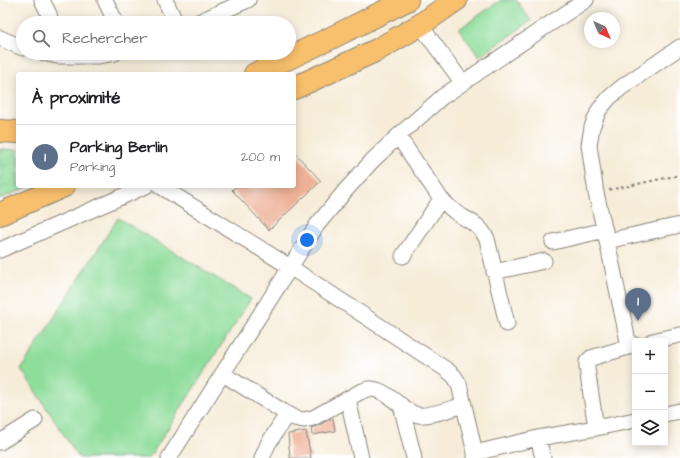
<!DOCTYPE html>
<html lang="fr">
<head>
<meta charset="utf-8">
<style>
	body { margin:0; font-family:"Architects Daughter",sans-serif; background:#f6f6f6; color:#202124 }
	.controls { position:absolute; right:12px; bottom:12px; display:grid; overflow:hidden; border-radius:4px; box-shadow:0 2px 10px #0003 }
	.controls button { width:36px; height:36px; display:grid; place-items:center; padding:0; border:0; border-bottom:1px solid #e0e0e0; background:#fff; color:#202124; font:20px sans-serif }
	.compass { position:absolute; left:584px; top:12px; width:36px; height:36px; border-radius:50%; background:#fff; box-shadow:0 2px 10px #0003; rotate:136deg }
	.you { position:absolute; left:307px; top:240px; width:14px; height:14px; margin:-10px; border:3px solid #fff; border-radius:50%; background:#1a73e8; box-shadow:0 0 0 6px #1a73e833 }
	.badge { display:grid; place-items:center; width:26px; height:26px; border-radius:50%; background:#111827; color:#fff; font-size:13px; font-weight:700 }
	.pin { position:absolute; translate:-50% -33px; filter:drop-shadow(0 1px 2px #0008) }
	.pin::after { content:''; position:absolute; top:21px; width:14px; height:12px; background:inherit; clip-path:polygon(0 0,100% 0,50% 100%) }
	.list { margin:0; padding:0; list-style:none }
	h2 { display:flex; justify-content:space-between; align-items:center; height:52px; margin:0; padding:0 16px; font-size:17px }
	h2 small { font-size:13px; font-weight:400; color:#757577 }
	.list li { display:grid; grid-template-columns:26px 1fr auto; gap:12px; align-items:center; box-sizing:border-box; height:64px; padding:0 16px; border-top:1px solid #e0e0e0 }
	.list b { display:block; font-size:15px; white-space:nowrap }
	.list p { margin:0; font-size:13px; white-space:nowrap; color:#757577 }
	.list em { font-size:13px; font-style:normal; color:#757577 }
	.icon { flex:none; width:22px; height:22px; fill:none; stroke:currentColor; stroke-width:2; stroke-linecap:round; stroke-linejoin:round }
	.map { position:relative; flex:none; width:680px; height:458px; overflow:hidden }
	.search { position:absolute; background:#fff; box-shadow:0 2px 10px #0003; left:16px; top:16px; width:280px; height:44px; display:flex; align-items:center; gap:10px; box-sizing:border-box; padding:0 14px; border-radius:22px; color:#757577; font-size:15px }
	.panel { position:absolute; background:#fff; box-shadow:0 2px 10px #0003; left:16px; top:72px; width:280px; height:116px; border-radius:4px }
	.map>svg:first-child { display:block }
	.grass { fill:url(#grass-tufts); stroke:#567c5c }
	.pitch { fill:#8fdd9b; stroke:#567c5c }
	.building { fill:#eeb198 }
	.lines { fill:none; stroke-linecap:round; stroke-linejoin:round }
	.minor-casing { stroke:#89847a; stroke-width:17 }
	.highway-casing { stroke:#89847a; stroke-width:24 }
	.path { stroke:#89847a; stroke-width:2; stroke-dasharray:3 3; stroke-linecap:butt }
	.minor { stroke:#fff; stroke-width:15 }
	.highway { stroke:#f8bf6c; stroke-width:22 }
</style>
</head>
<body>
<div class="map">
<svg width="680" height="458" viewBox="0 0 680 458">
	<defs>
		<pattern id="grass-tufts" width="24" height="20" patternUnits="userSpaceOnUse"><rect width="24" height="20" fill="#8fdd9b"/><path d="M3 7l-1-3M5 7V3M7 7l1-3M15 17l-1-3M17 17v-4M19 17l1-3" fill="none" stroke="#7bbd85"/></pattern>
	</defs>
	<rect width="100%" height="100%" fill="#fff"/>
	<filter id="ink" filterUnits="userSpaceOnUse"><feTurbulence type="fractalNoise" baseFrequency=".025" numOctaves="2"/><feDisplacementMap in="SourceGraphic" scale="8" xChannelSelector="R" yChannelSelector="G"/><feConvolveMatrix kernelMatrix="1 2 1 2 8 2 1 2 1" color-interpolation-filters="sRGB"/></filter>
	<filter id="wash" filterUnits="userSpaceOnUse"><feTurbulence type="fractalNoise" baseFrequency=".012" numOctaves="4" result="noise"/><feDisplacementMap in="SourceGraphic" scale="16" xChannelSelector="R" yChannelSelector="G"/><feGaussianBlur stdDeviation="0.9" result="paint"/><feColorMatrix in="noise" values="0 0 0 0 0 0 0 0 0 0 0 0 0 0 0 0 0 1.4 0 .05"/><feComposite in="paint" operator="in"/></filter>
	<g filter="url(#wash)">
		<rect width="100%" height="100%" fill="#f6ecd8"/>
		<path class="grass" d="M0,149l18,1v36h13l-31,13z"/>
		<path class="pitch" d="M501,0h15l15,21 -52,36 -20,-28z
			M118,218l133,81 -102,159h-70l-58,-89z"/>
		<g id="blocks">
			<path class="building" d="M294,152l27,29 -52,49 -37,-40 5,-4h57z
				M333,418l2,13 -23,4 -1,-7 6,-2z
				M306,431l5,27h-21l-2,-24z"/>
		</g>
	</g>
	<g filter="url(#ink)">
		<use href="#blocks" fill-opacity="0" stroke="#89847a" stroke-width="1"/>
		<g class="lines">
			<defs>
				<path id="minor" d="M42,0l7,14 2,9
					M105,0l11,23
					M165,0l11,23
					M196,23l52,-23
					M420,25l43,58
					M0,38l23,10
					M44,53l13,3h40l18,-3
					M398,136l43,63c6,6 11,11 17,15 13,8 22,11 29,25l20,85
					M160,186l130,81 157,103 7,6 5,8 16,69v5
					M607,241l73,-16
					M553,242l52,-12
					M0,250l146,-64
					M403,256l38,-57
					M494,272l50,-11
					M652,341l28,-6
					M629,346l-22,-105 -11,-48 -7,-48 3,-18 7,-17 10,-12 13,-11 58,-40
					M223,374l64,40 7,4 10,2 9,-2 47,-26c3,-1 6,-3 9,-3 17,-2 33,23 49,26 10,2 35,-7 46,-10
					M348,399l13,59
					M401,405l13,53
					M665,414l15,-3
					M596,428l-9,-60v-6l4,-4 44,-13
					M538,438l5,20
					M0,442l35,-22
					M475,453l63,-15 58,-10 39,-8
					M169,458l148,-233 28,-34 27,-30 26,-25 44,-39 97,-66 47,-31
					M262,458l6,-14 19,-30"/>
				<path id="highway" d="M255,74l76,-36 76,-38
					M294,88l83,-38 43,-25 36,-25
					M0,131l18,1
					M0,214l64,-28"/>
			</defs>
			<use href="#minor" class="minor-casing"/>
			<use href="#highway" class="highway-casing"/>
			<path class="path" d="M609,190l71,-15"/>
			<use href="#minor" class="minor"/>
			<use href="#highway" class="highway"/>
		</g>
	</g>
</svg>
<div class="controls">
<button>+</button>
<button>−</button>
<button><svg class="icon" aria-label="layers" viewBox="0 0 24 24"><path d="M12 4l9 5-9 5-9-5zM3 14l9 5 9-5"/></svg></button>
</div>
<svg class="compass" viewBox="-18 -18 36 36"><path d="M0-13l5 13h-10z" fill="#e53935"/><path d="M0 13l5-13h-10z" fill="#757577"/></svg>
<div class="you"></div>
<div class="pin badge" style="left:638px;top:321px;background:#5c6f8a">1</div>
<div class="search"><svg class="icon" aria-label="search" viewBox="0 0 24 24"><circle cx="10" cy="10" r="6"/><path d="M15 15l6 6"/></svg>Rechercher</div>
<section class="panel">
<h2>À proximité<small></small></h2>
<ul class="list">
<li><span class="badge" style="background:#5c6f8a">1</span><div><b>Parking Berlin</b><p>Parking</p></div><em>200 m</em></li>
</ul>
</section>
</div>
</body>
</html>
